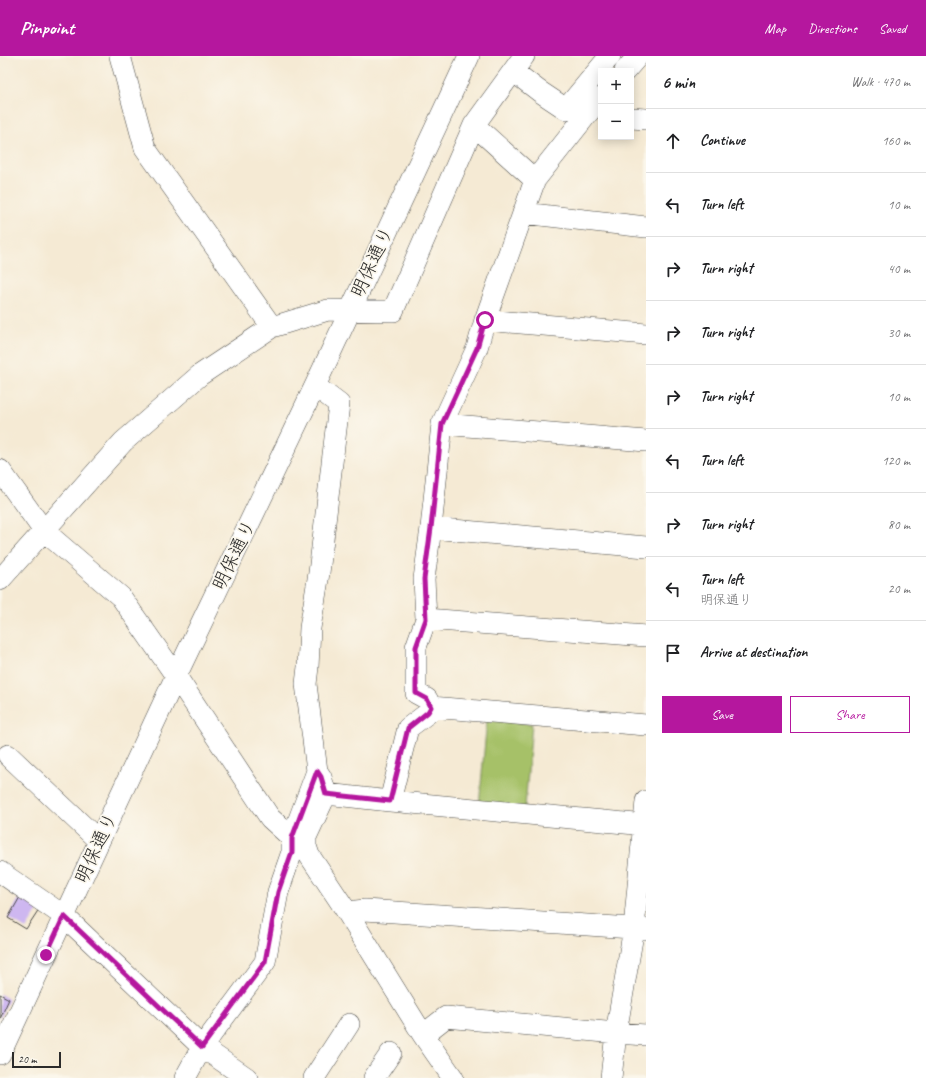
<!DOCTYPE html>
<html lang="en">
<head>
<meta charset="utf-8">
<style>
	body { margin:0; font-family:Caveat,"Klee One",sans-serif; background:#f2f2f2; color:#202124 }
	.controls { position:absolute; right:12px; top:12px; display:grid; overflow:hidden; border-radius:0px; box-shadow:0 2px 10px #0003 }
	.controls button { width:36px; height:36px; display:grid; place-items:center; padding:0; border:0; border-bottom:1px solid #e0e0e0; background:#fff; color:#202124; font:20px sans-serif }
	.scale { position:absolute; left:12px; bottom:10px; width:49px; box-sizing:border-box; padding-left:4px; border:2px solid #2b2b2b; border-top:0; font-size:11px; line-height:14px; white-space:nowrap; color:#2b2b2b; -webkit-text-stroke:3px #fbf7ec; paint-order:stroke }
	.stop { position:absolute; width:12px; height:12px; margin:-9px; border:3px solid #b5179e; border-radius:50%; background:#fff }
	.stop.end { background:#b5179e; border-color:#fff; box-shadow:0 1px 4px #0008 }
	.list { margin:0; padding:0; list-style:none }
	h2 { display:flex; justify-content:space-between; align-items:center; height:52px; margin:0; padding:0 16px; font-size:17px }
	h2 small { font-size:13px; font-weight:400; color:#757577 }
	.list li { display:grid; grid-template-columns:26px 1fr auto; gap:12px; align-items:center; box-sizing:border-box; height:64px; padding:0 16px; border-top:1px solid #e0e0e0 }
	.list b { display:block; font-size:15px; white-space:nowrap }
	.list p { margin:0; font-size:13px; white-space:nowrap; color:#757577 }
	.list em { font-size:13px; font-style:normal; color:#757577 }
	.actions { display:flex; gap:8px; padding:12px 16px }
	.actions a { flex:1; padding:9px 0; border:1px solid #b5179e; border-radius:0px; text-align:center; font-size:14px; color:#b5179e }
	.actions .main { background:#b5179e; color:#fff }
	.icon { flex:none; width:22px; height:22px; fill:none; stroke:currentColor; stroke-width:2; stroke-linecap:round; stroke-linejoin:round }
	.map { position:relative; flex:none; width:646px; height:1022px; overflow:hidden }
	header { display:flex; align-items:center; gap:24px; box-sizing:border-box; height:56px; padding:0 20px; background:#b5179e; color:#fff }
	header strong { font-size:19px }
	nav { display:flex; gap:22px; margin-inline-start:auto; font-size:14px }
	main { display:flex }
	aside { flex:1; background:#fff }
	.map>svg:first-child { display:block }
	.green { fill:#a6c168; stroke:#68764a }
	.building { fill:#ceb7f0 }
	.lines { fill:none; stroke-linecap:round; stroke-linejoin:round }
	.minor-casing { stroke:#494844; stroke-width:22 }
	.minor { stroke:#fff; stroke-width:21 }
	.route { stroke:#b5179e; stroke-width:5 }
	.labels { text-anchor:middle; dominant-baseline:central; stroke-width:3.5; stroke-linejoin:round; paint-order:stroke }
	.street-label { font-size:19px; fill:#2b2b2b; stroke:#fbf7ec }
</style>
</head>
<body>
<header>
<strong>Pinpoint</strong>
<nav><a>Map</a><a>Directions</a><a>Saved</a></nav>
</header>
<main>
<div class="map">
<svg width="646" height="1022" viewBox="0 0 646 1022">
	<rect width="100%" height="100%" fill="#fbf7ec"/>
	<filter id="ink" filterUnits="userSpaceOnUse"><feTurbulence type="fractalNoise" baseFrequency=".025" numOctaves="2"/><feDisplacementMap in="SourceGraphic" scale="8" xChannelSelector="R" yChannelSelector="G"/><feConvolveMatrix kernelMatrix="1 2 1 2 8 2 1 2 1" color-interpolation-filters="sRGB"/></filter>
	<filter id="wash" filterUnits="userSpaceOnUse"><feTurbulence type="fractalNoise" baseFrequency=".012" numOctaves="4" result="noise"/><feDisplacementMap in="SourceGraphic" scale="16" xChannelSelector="R" yChannelSelector="G"/><feGaussianBlur stdDeviation="0.9" result="paint"/><feColorMatrix in="noise" values="0 0 0 0 0 0 0 0 0 0 0 0 0 0 0 0 0 1.4 0 .05"/><feComposite in="paint" operator="in"/></filter>
	<g filter="url(#wash)">
		<rect width="100%" height="100%" fill="#f5ead4"/>
		<path class="green" d="M487,663l45,5 -7,84 -46,-2z"/>
		<g id="blocks">
			<path class="building" d="M20,841l19,12 -13,20 -18,-11z
				M0,938l9,5 -9,20z"/>
		</g>
	</g>
	<g filter="url(#ink)">
		<use href="#blocks" fill-opacity="0" stroke="#494844" stroke-width="1"/>
		<g class="lines">
			<defs>
				<path id="minor" d="M120,0l25,92 127,179
					M513,15l26,20 27,18 44,-53
					M625,15l13,-15
					M631,62l15,1
					M474,69l61,55
					M523,157l123,14
					M485,264l161,14
					M315,330l24,18 -20,169 -9,55 -2,39 -2,17 11,87 4,6 5,17 -20,43v9l3,9 38,57 76,123 30,43
					M442,368l204,17
					M0,414l44,61 77,66 55,79 94,142 22,20
					M431,472l215,19
					M0,524l123,-138 77,-67 72,-48 56,-17 65,1 81,-186 50,-69
					M426,563l220,17
					M431,651l215,18
					M8,699l91,86
					M326,738l64,7 18,-73 20,-15 3,-6 -4,-8 -11,-6v-46l10,-28 -2,-40 7,-51 11,-104 35,-76 8,-28 50,-140 53,-67 13,-15
					M390,745l256,24
					M0,816l64,44 138,131 45,31
					M347,856l18,-2 281,19
					M423,979l23,-18 170,16 30,2
					M0,998l176,-378 139,-290 154,-330
					M185,1022l17,-31 63,-85 13,-70 14,-40v-14l25,-67
					M314,1022l35,-54
					M374,1022l17,-25
					M611,1022l5,-45 18,-105 12,-127"/>
			</defs>
			<use href="#minor" class="minor-casing"/>
			<use href="#minor" class="minor"/>
		</g>
	</g>
	<g class="lines" filter="url(#ink)">
		<path class="route" d="M46,899l18,-39 138,131 63,-85 13,-70 14,-40v-14l25,-67 4,6 5,17 64,7 18,-73 20,-16 3,-5 -4,-8 -11,-6v-46l10,-28 -2,-40 7,-51 11,-104 35,-76 8,-28"/>
	</g>
	<g class="labels">
		<g class="street-label">
			<text transform="translate(372 206) rotate(-65)">明保通り</text>
			<text transform="translate(234 499) rotate(-64)">明保通り</text>
			<text transform="translate(96 792) rotate(-65)">明保通り</text>
		</g>
	</g>
</svg>
<div class="controls">
<button>+</button>
<button>−</button>
</div>
<div class="scale">20 m</div>
<div class="stop" style="left:485px;top:264px"></div>
<div class="stop end" style="left:46px;top:899px"></div>
</div>
<aside>
<h2>6 min<small>Walk · 470 m</small></h2>
<ul class="list">
<li><svg class="icon" aria-label="ahead" viewBox="0 0 24 24"><path d="M12 20V5M6 11l6-6 6 6"/></svg><div><b>Continue</b></div><em>160 m</em></li>
<li><svg class="icon" aria-label="left" viewBox="0 0 24 24"><path d="M17 20v-9H6M10 6l-5 5 5 5"/></svg><div><b>Turn left</b></div><em>10 m</em></li>
<li><svg class="icon" aria-label="right" viewBox="0 0 24 24"><path d="M7 20v-9h11M14 6l5 5-5 5"/></svg><div><b>Turn right</b></div><em>40 m</em></li>
<li><svg class="icon" aria-label="right" viewBox="0 0 24 24"><path d="M7 20v-9h11M14 6l5 5-5 5"/></svg><div><b>Turn right</b></div><em>30 m</em></li>
<li><svg class="icon" aria-label="right" viewBox="0 0 24 24"><path d="M7 20v-9h11M14 6l5 5-5 5"/></svg><div><b>Turn right</b></div><em>10 m</em></li>
<li><svg class="icon" aria-label="left" viewBox="0 0 24 24"><path d="M17 20v-9H6M10 6l-5 5 5 5"/></svg><div><b>Turn left</b></div><em>120 m</em></li>
<li><svg class="icon" aria-label="right" viewBox="0 0 24 24"><path d="M7 20v-9h11M14 6l5 5-5 5"/></svg><div><b>Turn right</b></div><em>80 m</em></li>
<li><svg class="icon" aria-label="left" viewBox="0 0 24 24"><path d="M17 20v-9H6M10 6l-5 5 5 5"/></svg><div><b>Turn left</b><p>明保通り</p></div><em>20 m</em></li>
<li><svg class="icon" aria-label="arrive" viewBox="0 0 24 24"><path d="M6 21V4h12l-3 4 3 4H6"/></svg><div><b>Arrive at destination</b></div></li>
</ul>
<div class="actions"><a class="main">Save</a><a>Share</a></div>
</aside>
</main>
</body>
</html>
